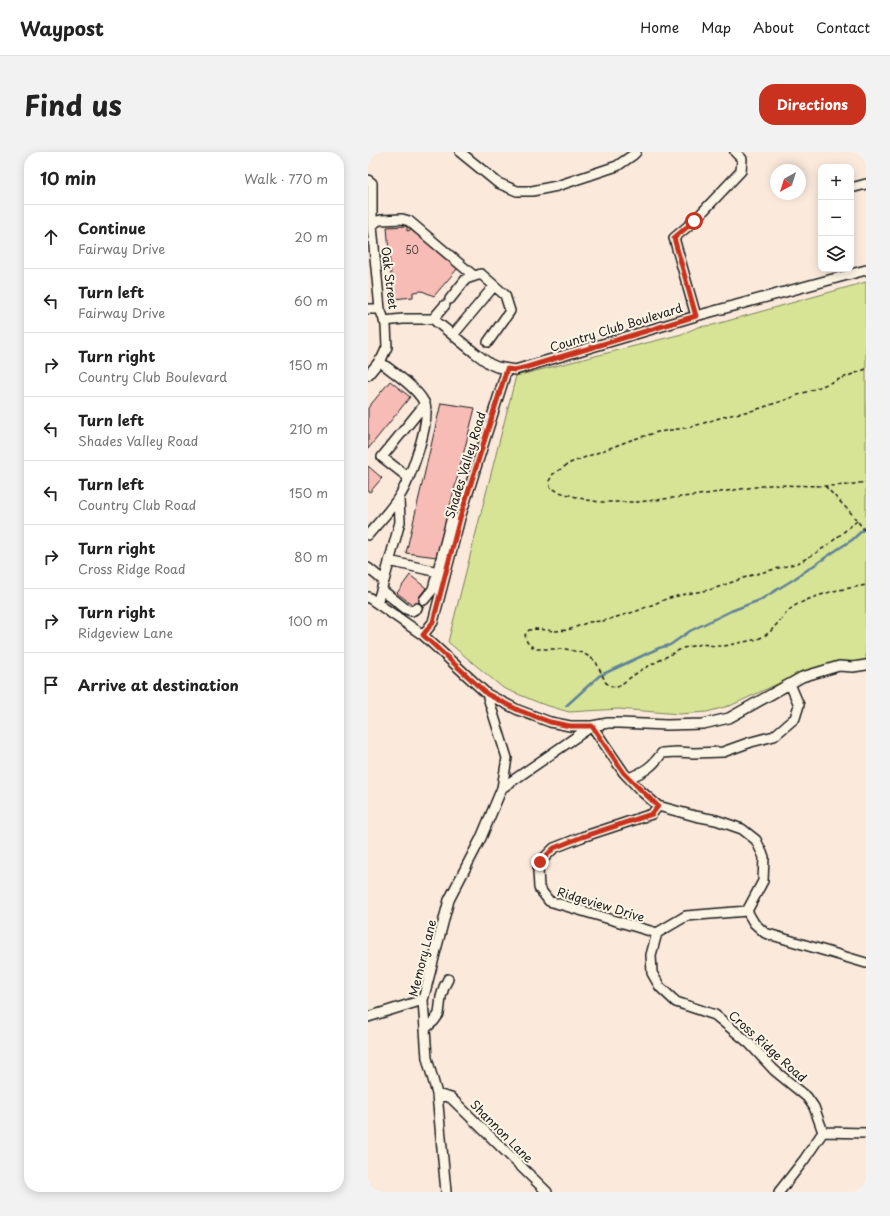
<!DOCTYPE html>
<html lang="en">
<head>
<meta charset="utf-8">
<style>
	body { margin:0; font-family:"Playpen Sans",sans-serif; background:#f2f2f2; color:#222 }
	.controls { position:absolute; right:12px; top:12px; display:grid; overflow:hidden; border-radius:8px; box-shadow:0 2px 10px #0003 }
	.controls button { width:36px; height:36px; display:grid; place-items:center; padding:0; border:0; border-bottom:1px solid #e0e0e0; background:#fff; color:#222; font:20px sans-serif }
	.compass { position:absolute; left:402px; top:12px; width:36px; height:36px; border-radius:50%; background:#fff; box-shadow:0 2px 10px #0003; rotate:219deg }
	.stop { position:absolute; width:12px; height:12px; margin:-9px; border:3px solid #c8321e; border-radius:50%; background:#fff }
	.stop.end { background:#c8321e; border-color:#fff; box-shadow:0 1px 4px #0008 }
	.list { margin:0; padding:0; list-style:none }
	h2 { display:flex; justify-content:space-between; align-items:center; height:52px; margin:0; padding:0 16px; font-size:17px }
	h2 small { font-size:13px; font-weight:400; color:#767676 }
	.list li { display:grid; grid-template-columns:26px 1fr auto; gap:12px; align-items:center; box-sizing:border-box; height:64px; padding:0 16px; border-top:1px solid #e0e0e0 }
	.list b { display:block; font-size:15px; white-space:nowrap }
	.list p { margin:0; font-size:13px; white-space:nowrap; color:#767676 }
	.list em { font-size:13px; font-style:normal; color:#767676 }
	.icon { flex:none; width:22px; height:22px; fill:none; stroke:currentColor; stroke-width:2; stroke-linecap:round; stroke-linejoin:round }
	.map { position:relative; flex:none; width:498px; height:1040px; overflow:hidden; border-radius:16px }
	header { display:flex; align-items:center; gap:24px; box-sizing:border-box; height:56px; padding:0 20px; background:#fff; border-bottom:1px solid #e0e0e0 }
	header strong { font-size:19px }
	nav { display:flex; gap:22px; margin-inline-start:auto; font-size:14px }
	.intro { display:flex; align-items:center; justify-content:space-between; box-sizing:border-box; height:96px; padding:0 24px }
	h1 { margin:0; font-size:28px }
	.button { padding:10px 18px; border-radius:16px; background:#c8321e; color:#fff; font-size:14px; font-weight:700 }
	main { display:flex; gap:24px; padding:0 24px }
	aside { flex:1; background:#fff; border-radius:16px; box-shadow:0 2px 10px #0003 }
	.map>svg:first-child { display:block }
	.green { fill:#d7e395; stroke:#7a8058 }
	.lines { fill:none; stroke-linecap:round; stroke-linejoin:round }
	.stream { stroke:#5f8398; stroke-width:2.5 }
	.building { fill:#f7bcb6; stroke:#1c1c1c }
	.minor-casing { stroke:#1c1c1c; stroke-width:12 }
	.path { stroke:#1c1c1c; stroke-width:1.5; stroke-dasharray:4 3; stroke-linecap:butt }
	.minor { stroke:#fcf5e5; stroke-width:9 }
	.route { stroke:#c8321e; stroke-width:5 }
	.labels { text-anchor:middle; dominant-baseline:central; stroke-width:4; stroke-linejoin:round; paint-order:stroke }
	.number-label { font-size:10px; fill:#534442 }
	.street-label { font-size:12px; fill:#1c1c1c; stroke:#fcf5e5 }
</style>
</head>
<body>
<header>
<strong>Waypost</strong>
<nav><a>Home</a><a>Map</a><a>About</a><a>Contact</a></nav>
</header>
<div class="intro"><h1>Find us</h1><a class="button">Directions</a></div>
<main>
<aside>
<h2>10 min<small>Walk · 770 m</small></h2>
<ul class="list">
<li><svg class="icon" aria-label="ahead" viewBox="0 0 24 24"><path d="M12 20V5M6 11l6-6 6 6"/></svg><div><b>Continue</b><p>Fairway Drive</p></div><em>20 m</em></li>
<li><svg class="icon" aria-label="left" viewBox="0 0 24 24"><path d="M17 20v-9H6M10 6l-5 5 5 5"/></svg><div><b>Turn left</b><p>Fairway Drive</p></div><em>60 m</em></li>
<li><svg class="icon" aria-label="right" viewBox="0 0 24 24"><path d="M7 20v-9h11M14 6l5 5-5 5"/></svg><div><b>Turn right</b><p>Country Club Boulevard</p></div><em>150 m</em></li>
<li><svg class="icon" aria-label="left" viewBox="0 0 24 24"><path d="M17 20v-9H6M10 6l-5 5 5 5"/></svg><div><b>Turn left</b><p>Shades Valley Road</p></div><em>210 m</em></li>
<li><svg class="icon" aria-label="left" viewBox="0 0 24 24"><path d="M17 20v-9H6M10 6l-5 5 5 5"/></svg><div><b>Turn left</b><p>Country Club Road</p></div><em>150 m</em></li>
<li><svg class="icon" aria-label="right" viewBox="0 0 24 24"><path d="M7 20v-9h11M14 6l5 5-5 5"/></svg><div><b>Turn right</b><p>Cross Ridge Road</p></div><em>80 m</em></li>
<li><svg class="icon" aria-label="right" viewBox="0 0 24 24"><path d="M7 20v-9h11M14 6l5 5-5 5"/></svg><div><b>Turn right</b><p>Ridgeview Lane</p></div><em>100 m</em></li>
<li><svg class="icon" aria-label="arrive" viewBox="0 0 24 24"><path d="M6 21V4h12l-3 4 3 4H6"/></svg><div><b>Arrive at destination</b></div></li>
</ul>
</aside>
<div class="map">
<svg width="498" height="1040" viewBox="0 0 498 1040">
	<rect width="100%" height="100%" fill="#fbeadc"/>
	<filter id="ink" filterUnits="userSpaceOnUse"><feTurbulence type="fractalNoise" baseFrequency=".025" numOctaves="2"/><feDisplacementMap in="SourceGraphic" scale="8" xChannelSelector="R" yChannelSelector="G"/><feConvolveMatrix kernelMatrix="1 2 1 2 8 2 1 2 1" color-interpolation-filters="sRGB"/></filter>
	<g filter="url(#ink)">
		<path class="green" d="M498,130v380l-65,11 -69,32 -25,7 -28,2 -60,-5 -50,3 -27,-8 -39,-16 -55,-46 68,-266 166,-42 16,-7 15,-2z"/>
		<g class="lines">
			<path class="stream" d="M198,554l33,-30 60,-28 11,-3 20,-14 41,-20 29,-11 31,-19 47,-32 14,-9 14,-13"/>
		</g>
		<path class="building" d="M39,74v5l4,-1 47,38 -24,28 -12,-5 -9,1v5l-20,2 -6,-72z
			M22,229l20,16 -42,52v-41z
			M73,251l34,5 -38,149 -31,-4z
			M0,314l14,12 -12,14 -2,-1z
			M42,423l16,13 -7,9 8,6 -6,8 -24,-18z"/>
		<g class="lines">
			<defs>
				<path id="minor" d="M92,0l38,31 19,8h15l25,-5 60,-20 16,-11 3,-3
					M0,28l4,3v43l8,83 6,16 1,22 -5,11 -14,17
					M483,36l15,-4
					M4,74l5,-5 4,-1 21,-1 7,2 65,55
					M82,147l16,-20 15,-5 24,21 5,16 -22,31
					M0,157h12
					M328,164l-22,-78 20,-17 47,-50 1,-12 -7,-7
					M65,167l12,-14
					M16,169l19,-2h30l42,34 15,11 7,3 18,3 181,-54 170,-46
					M85,183l41,-49
					M41,326l-27,-21 43,-53
					M0,383c10,-12 22,-24 31,-38 10,-15 34,-79 25,-95 -8,-15 -31,-30 -45,-41
					M21,409l49,11
					M0,416l16,13 -7,22
					M16,429l16,-59 -1,-24
					M14,438l24,19 6,2 5,-3
					M0,445l55,38 64,59 31,16 32,12 20,4h22l32,47 17,18 17,15 37,10 21,4 26,9 14,11 8,17 -1,24 -16,30 -61,5 -29,17 -6,22 1,18 8,14 16,15 39,13 34,28 25,27 33,27 7,10 9,25 -19,28 -25,32
					M56,448l9,-11 19,-72
					M55,483l10,-13 27,-104 47,-149
					M261,626c16,-7 22,-10 33,-25l15,-1 17,1 29,-1 28,-10 23,-6 21,-18 4,-13 -9,-21
					M134,636l90,-62 16,-3h12l47,2 36,-1 26,-6 73,-41 37,-11 14,1 13,-2
					M379,759l7,12 11,10 101,30
					M289,781l-108,-32 -10,-13 -1,-18 2,-8 14,-14 28,-11 70,-23 6,-8
					M0,865l55,-17
					M57,877l9,-8 5,-7 2,-17 3,-10 4,-8
					M69,942l14,4 96,94
					M455,980l43,1
					M78,1040l-9,-98 -10,-36 -4,-58 26,-100 32,-62 21,-50 5,-30 -20,-64"/>
			</defs>
			<use href="#minor" class="minor-casing"/>
			<path class="path" d="M498,217l-78,30 -33,11 -29,6 -35,11 -33,5 -27,8 -61,23 -17,11 -4,7 1,6 9,5 28,8 13,2h38l61,-7 70,-10 58,1 21,-1 18,-3
				M457,334l26,27 15,19
				M489,369l-28,23 -13,9 -18,10 -46,12 -39,14 -32,6 -15,4 -29,12 -34,10 -14,1 -21,8 -14,1 -18,-2 -7,1 -4,5 2,7 4,4 6,3h29l16,4 8,4 6,5 10,21 10,5 25,-18 42,-22 19,-4 13,2h9l34,-7 6,-3 6,-4 19,-22 7,-5 13,-6 24,-8 33,-6"/>
			<use href="#minor" class="minor"/>
		</g>
	</g>
	<g class="lines" filter="url(#ink)">
		<path class="route" d="M172,710l14,-14 28,-11 70,-23 6,-8 -16,-15 -18,-18 -32,-47h-22l-20,-4 -32,-12 -31,-16 -64,-59 10,-13 27,-104 47,-149 8,1 12,-3 169,-51 -22,-78 20,-17"/>
	</g>
	<g class="labels">
		<g class="number-label">
			<text x="44" y="97">50</text>
		</g>
		<g class="street-label">
			<text transform="translate(22 126) rotate(83)">Oak Street</text>
			<text transform="translate(248 175) rotate(-17)">Country Club Boulevard</text>
			<text transform="translate(97 313) rotate(-73)">Shades Valley Road</text>
			<text transform="translate(233 752) rotate(17)">Ridgeview Drive</text>
			<text transform="translate(54 806) rotate(-76)">Memory Lane</text>
			<text transform="translate(400 894) rotate(42)">Cross Ridge Road</text>
			<text transform="translate(134 979) rotate(45)">Shannon Lane</text>
		</g>
	</g>
</svg>
<div class="controls">
<button>+</button>
<button>−</button>
<button><svg class="icon" aria-label="layers" viewBox="0 0 24 24"><path d="M12 4l9 5-9 5-9-5zM3 14l9 5 9-5"/></svg></button>
</div>
<svg class="compass" viewBox="-18 -18 36 36"><path d="M0-13l5 13h-10z" fill="#e53935"/><path d="M0 13l5-13h-10z" fill="#767676"/></svg>
<div class="stop" style="left:326px;top:69px"></div>
<div class="stop end" style="left:172px;top:710px"></div>
</div>
</main>
</body>
</html>
